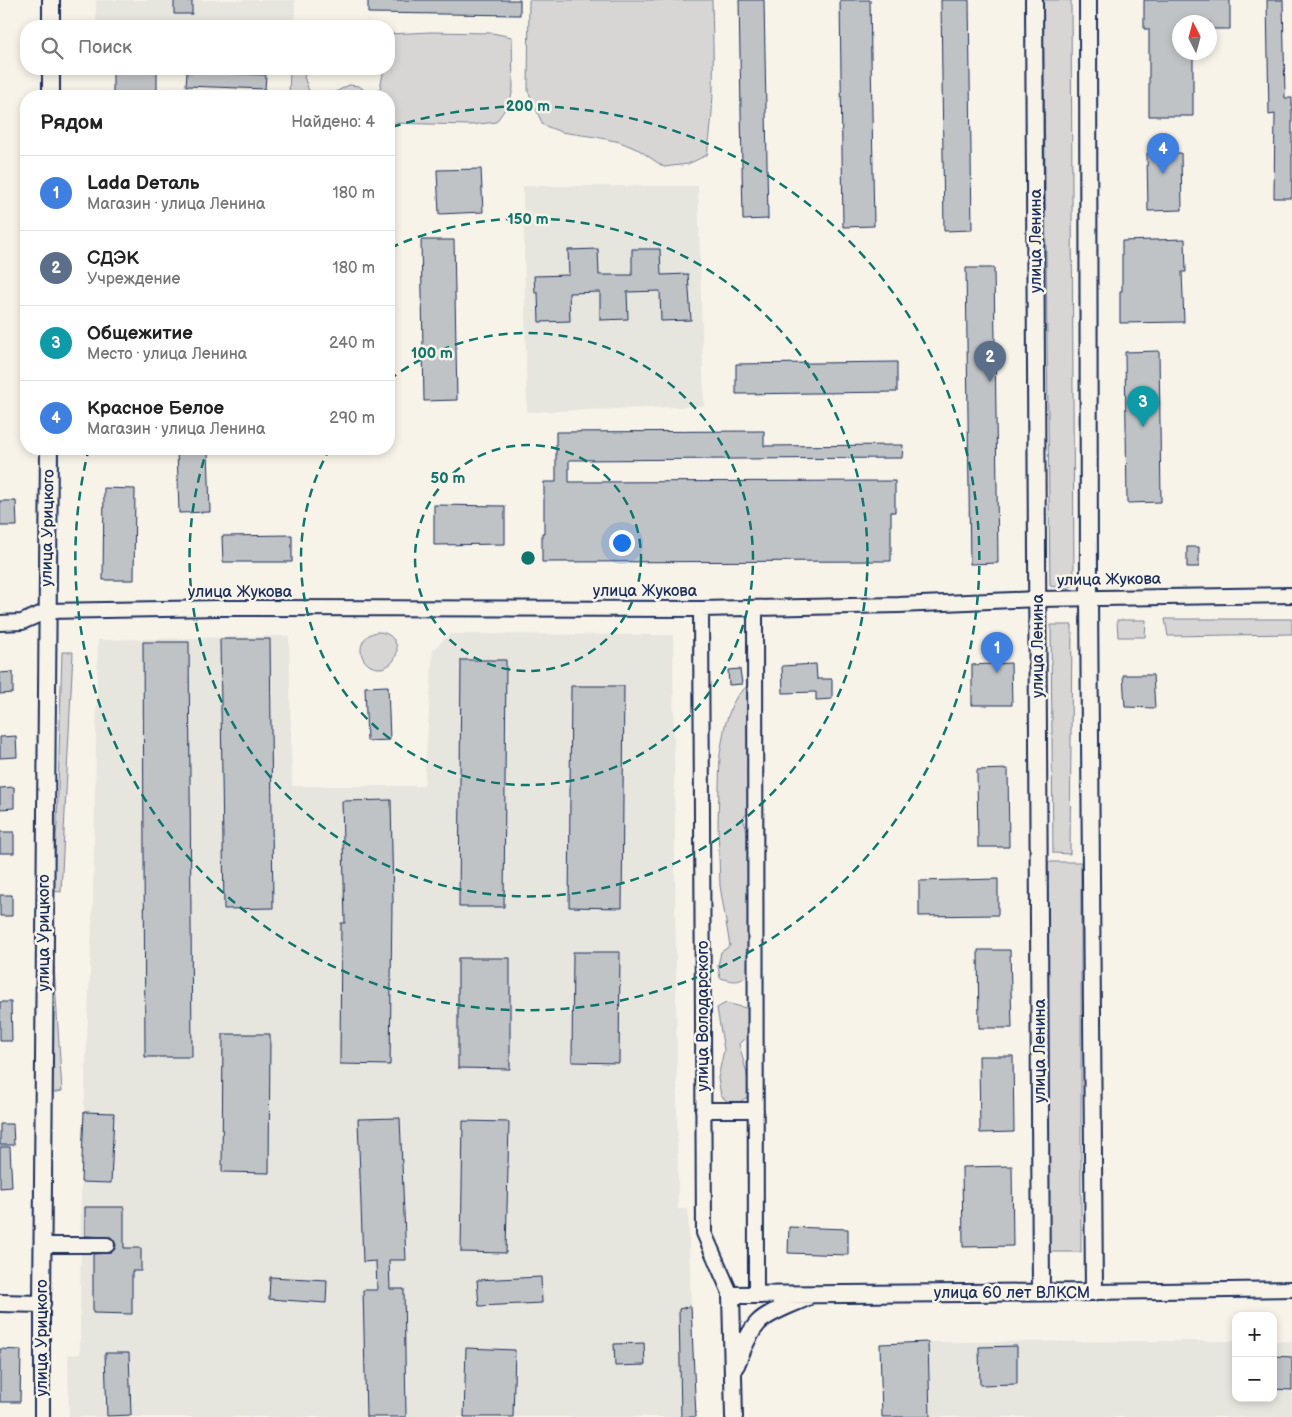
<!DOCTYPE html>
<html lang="ru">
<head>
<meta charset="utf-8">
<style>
	body { margin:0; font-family:"Balsamiq Sans",sans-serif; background:#f2f2f2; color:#222 }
	.controls { position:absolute; right:15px; bottom:15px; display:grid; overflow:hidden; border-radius:10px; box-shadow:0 2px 8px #0003 }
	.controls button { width:45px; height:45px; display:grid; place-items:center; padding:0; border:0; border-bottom:1px solid #e0e0e0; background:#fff; color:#222; font:25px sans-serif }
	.compass { position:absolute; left:1172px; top:15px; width:45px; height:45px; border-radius:50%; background:#fff; box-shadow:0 2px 8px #0003; rotate:354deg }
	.you { position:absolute; left:621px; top:542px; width:18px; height:18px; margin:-12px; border:4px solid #fff; border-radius:50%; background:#1a73e8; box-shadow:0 0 0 8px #1a73e833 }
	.badge { display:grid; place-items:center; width:32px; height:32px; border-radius:50%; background:#1f6fb2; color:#fff; font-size:16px; font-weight:700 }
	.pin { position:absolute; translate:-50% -41px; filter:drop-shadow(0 1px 2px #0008) }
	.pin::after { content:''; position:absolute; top:26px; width:18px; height:15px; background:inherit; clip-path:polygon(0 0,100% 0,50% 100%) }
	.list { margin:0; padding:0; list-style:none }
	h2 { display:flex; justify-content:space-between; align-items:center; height:65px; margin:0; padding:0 20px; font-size:21px }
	h2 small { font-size:16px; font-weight:400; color:#767676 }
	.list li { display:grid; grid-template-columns:32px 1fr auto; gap:15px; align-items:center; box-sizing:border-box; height:75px; padding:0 20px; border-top:1px solid #e0e0e0 }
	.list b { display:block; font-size:19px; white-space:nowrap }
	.list p { margin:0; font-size:16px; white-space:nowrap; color:#767676 }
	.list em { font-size:16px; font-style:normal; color:#767676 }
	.icon { flex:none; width:28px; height:28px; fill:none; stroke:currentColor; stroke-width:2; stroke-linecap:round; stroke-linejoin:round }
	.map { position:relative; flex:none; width:1292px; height:1417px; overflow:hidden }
	.search { position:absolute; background:#fff; box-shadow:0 2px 8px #0003; left:20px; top:20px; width:375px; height:55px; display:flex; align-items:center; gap:12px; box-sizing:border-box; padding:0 18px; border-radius:20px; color:#767676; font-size:19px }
	.panel { position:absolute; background:#fff; box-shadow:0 2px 8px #0003; left:20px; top:90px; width:375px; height:365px; border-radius:20px }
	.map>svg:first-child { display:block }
	.built { fill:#e6e5de }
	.green { fill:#d7d6d4; stroke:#798299 }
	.building { fill:#c0c3c5; stroke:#1b2f5e }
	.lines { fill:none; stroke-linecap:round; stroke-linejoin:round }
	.minor-casing { stroke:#1b2f5e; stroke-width:18 }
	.tertiary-casing { stroke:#1b2f5e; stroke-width:20 }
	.minor { stroke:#f7f3e8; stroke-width:14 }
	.tertiary { stroke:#f7f3e8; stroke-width:16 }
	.ring { fill:none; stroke:#0f766e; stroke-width:2.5; stroke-dasharray:9 6 }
	.labels { text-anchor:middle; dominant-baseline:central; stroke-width:5; stroke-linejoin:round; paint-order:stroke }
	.street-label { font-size:16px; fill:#1b2f5e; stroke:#f7f3e8 }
	.centre { fill:#0f766e; stroke:#f7f3e8; stroke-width:2.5 }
	.ring-label { font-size:15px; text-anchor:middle; font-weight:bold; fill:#0f766e; stroke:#f7f3e8; stroke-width:5; stroke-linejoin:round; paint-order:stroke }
</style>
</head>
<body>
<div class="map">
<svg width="1292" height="1417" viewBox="0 0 1292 1417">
	<rect width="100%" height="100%" fill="#f7f3e8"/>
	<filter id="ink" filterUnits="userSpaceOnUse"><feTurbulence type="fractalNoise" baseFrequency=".02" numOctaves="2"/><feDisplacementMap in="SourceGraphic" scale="10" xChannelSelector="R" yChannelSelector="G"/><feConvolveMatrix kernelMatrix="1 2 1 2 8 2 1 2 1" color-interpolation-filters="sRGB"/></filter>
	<g filter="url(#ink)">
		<path class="built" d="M96,0h199v26h-199z
			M523,186h175l6,220 -177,6z
			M450,634l223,1 5,574h10l3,97 -12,3 2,108h-612l-1,-62 12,-1 1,-172 12,-284 5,-258 191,-4 3,150h132l9,-136z
			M1236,1341v57h37v-57h19v76h-362l-2,-75z"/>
		<path class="green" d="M529,0h183c1,52 4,104 -5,155l-19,9 -24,3 -25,-17 -19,-8 -24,-5 -35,-5 -18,-7 -15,-34z
			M1043,0h28l3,585 -8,3 -16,-2z
			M431,32l61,1 20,4 1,51 -3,14 -14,20 -26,3 -81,-2v-27h-61l21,-11 10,1 12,9 9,-7 4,-19h5v-35z
			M288,69h21l-5,8 5,14 12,5h-32l1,-26z
			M1165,619h127v15l-124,2z
			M1117,620h29l-1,17h-27z
			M1051,625h21l-2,229 -17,-1z
			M361 650a18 18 0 1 1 36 0a18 18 0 1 1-36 0Z
			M62,652h11l-12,240 -9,-1 5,-66z
			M751,682v127l-8,9 9,29v35l-4,25 4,33 -6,10 6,19c-11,15 -15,13 -32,9l-2,-12 3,-14 9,-6 -10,-60 -2,-63 2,-69 5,-29 7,-20 5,-9z
			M1048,862h33v390h-33z
			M54,966l8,125 -10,2z
			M726,1003l24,6 -3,27 -8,8 8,30 2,22 -16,10 -12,-10 -3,-18 6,-28 -7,-42z"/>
		<path class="building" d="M174,0l18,1v13h-18z
			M368,0h152v15l-152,-2z
			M739,0h25l4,219 -25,1z
			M840,0h30l4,226 -31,1z
			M941,0h28l3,230 -28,1z
			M1144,0h86v29h-20v-7h-30v30h13v64h-44v-87h-5z
			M1267,0h16l2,98h7v100h-18l1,-84 -6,1z
			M113,69h44v26h-44z
			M187,72l79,3 -1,14 -79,-3z
			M1147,153h34l1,57 -34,1z
			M481,169l2,43 -44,2 -2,-44z
			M1185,239l1,33h-4l2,50 -64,1v-32h2v-50z
			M421,240h33l3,160 -33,1z
			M598,249l1,26h33v-26h28l1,26 27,-1 3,46 -30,1 -1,-30 -33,1 1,27 -28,1v-28l-31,1 1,28 -31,1 -1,-29h-3l-1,-17 35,-1 -1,-25z
			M966,268h28l4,295 -28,1z
			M1159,351l2,151 -34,1 -2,-151z
			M897,362v30l-161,2v-30z
			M764,431v15l139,-1 -1,13 -333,2v22l326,-1v31h-4v49l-349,1v-29h2v-51h12v-50z
			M177,449h31l2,63 -31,1z
			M104,488l31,1 -1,91h-31z
			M0,501h16l1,25h-17z
			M434,505l71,1v38l-71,1z
			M292,535v27h-69l-1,-26z
			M1187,547h12v20h-12z
			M220,639h50l3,269 -49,1z
			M143,642h46l3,415h-47z
			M461,660h45l-2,247h-45z
			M1011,663l1,42h-40v-40z
			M816,664l1,15h15v20l-16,1v-8l-33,1 -1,-27z
			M740,669l2,15 -13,1 -1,-15z
			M13,672v21l-13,1v-21z
			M1123,675h30l2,33 -30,-1z
			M388,686l2,54 -23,1 -2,-54z
			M571,686h53l-2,222 -53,-1z
			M16,736l1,21 -17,1v-21z
			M1008,769l1,78h-31l-1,-77z
			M14,787v21l-14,1v-21z
			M391,800l2,103h-1l-2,162 -50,-1 1,-141h4l-3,-122z
			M0,832h14v21h-14z
			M998,879v36l-79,1v-35z
			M0,895h12v21h-12z
			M978,950h32l2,78h-33z
			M573,952h47l-1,111 -47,-1z
			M458,958h52v111l-52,-1z
			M0,1002h11l1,39h-12z
			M223,1034h47l-1,139 -47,-1z
			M979,1056h34l1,76 -34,1z
			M84,1112l30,1 -3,70 -30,-1z
			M400,1118l6,142h-17l1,29h14l2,128h-40l-3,-127h14l-1,-29 -13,1 -5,-143z
			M463,1121l46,1 -3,131 -45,-1z
			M0,1124h13l1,21h-14z
			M0,1147h10l2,40 -12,1z
			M1012,1166l1,80 -50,1 -1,-80z
			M85,1207h39v41h17v23h-9v43l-39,-1v-59l18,-1 4,-4 1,-4 -5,-8 -26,-1z
			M789,1227l59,2v26l-60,-2z
			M270,1277l57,3 -1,23 -57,-4z
			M541,1277l1,26 -63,3 -2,-26z
			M691,1306l5,111h-15l-2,-108z
			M928,1342l2,75h-48l-2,-73z
			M644,1343l1,22 -30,1 -1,-22z
			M1017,1346v38l-37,1 -1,-38z
			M466,1348l49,2 -2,67h-49z
			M0,1349l21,1 -1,52h-20z
			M105,1353h24l2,62 -24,1z
			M1273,1356l19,1v33l-19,-1z"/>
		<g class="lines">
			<defs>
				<path id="minor" d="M755,608l1,687
					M701,609l3,624 27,62
					M0,623l22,-1 25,-11 174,-3 480,1 198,-4 139,-6 254,-4
					M703,1110h53
					M42,1245h65
					M1094,1292l198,-3
					M42,1304v113"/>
				<path id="tertiary" d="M1034,0l7,1292
					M51,26v-26
					M51,96v-27
					M0,1303l42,1 7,-855
					M736,1365c6,-14 11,-30 22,-42 10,-11 35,-19 49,-26
					M734,1417l-3,-122 363,-3 -5,-694 -1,-598"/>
			</defs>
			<use href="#minor" class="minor-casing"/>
			<use href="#tertiary" class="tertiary-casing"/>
			<use href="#minor" class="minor"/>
			<use href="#tertiary" class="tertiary"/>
		</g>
	</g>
	<g class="ring">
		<circle cx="528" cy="558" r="113"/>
		<path d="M389 380A226 226 0 1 1 329 450"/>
		<path d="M390 248A339 339 0 1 1 207 450"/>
		<path d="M392 127A452 452 0 1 1 88 452"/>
	</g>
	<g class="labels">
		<g class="street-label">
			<text transform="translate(1036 241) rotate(-90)">улица Ленина</text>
			<text transform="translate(48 528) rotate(-89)">улица Урицкого</text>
			<text transform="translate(1109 580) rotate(-1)">улица Жукова</text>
			<text x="645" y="591">улица Жукова</text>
			<text x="240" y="592">улица Жукова</text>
			<text transform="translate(1038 646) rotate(-90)">улица Ленина</text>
			<text transform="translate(44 933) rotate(-90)">улица Урицкого</text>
			<text transform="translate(703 1016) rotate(-90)">улица Володарского</text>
			<text transform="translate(1040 1051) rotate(-90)">улица Ленина</text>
			<text x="1012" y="1293">улица 60 лет ВЛКСМ</text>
			<text transform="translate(42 1338) rotate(-90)">улица Урицкого</text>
		</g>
	</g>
	<circle cx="528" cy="558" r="8" class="centre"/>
	<g class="ring-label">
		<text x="528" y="111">200 m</text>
		<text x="528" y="224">150 m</text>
		<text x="432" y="358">100 m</text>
		<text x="448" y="483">50 m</text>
	</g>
</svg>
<div class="controls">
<button>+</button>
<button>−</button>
</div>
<svg class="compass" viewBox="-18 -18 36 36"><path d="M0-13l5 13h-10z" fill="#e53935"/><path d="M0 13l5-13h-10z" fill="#767676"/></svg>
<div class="you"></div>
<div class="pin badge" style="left:997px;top:673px;background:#3f7fe0">1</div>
<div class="pin badge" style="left:990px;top:382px;background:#5c6f8a">2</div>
<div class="pin badge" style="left:1143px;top:427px;background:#0f9aa8">3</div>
<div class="pin badge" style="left:1163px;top:174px;background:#3f7fe0">4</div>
<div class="search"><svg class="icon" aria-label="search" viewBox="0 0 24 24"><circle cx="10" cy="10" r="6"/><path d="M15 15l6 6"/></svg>Поиск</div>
<section class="panel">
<h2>Рядом<small>Найдено: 4</small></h2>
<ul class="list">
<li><span class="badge" style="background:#3f7fe0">1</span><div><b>Lada Dеталь</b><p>Магазин · улица Ленина</p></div><em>180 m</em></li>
<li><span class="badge" style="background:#5c6f8a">2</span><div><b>СДЭК</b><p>Учреждение</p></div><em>180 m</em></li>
<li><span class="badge" style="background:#0f9aa8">3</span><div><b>Общежитие</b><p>Место · улица Ленина</p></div><em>240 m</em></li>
<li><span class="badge" style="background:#3f7fe0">4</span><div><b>Красное Белое</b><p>Магазин · улица Ленина</p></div><em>290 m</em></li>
</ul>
</section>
</div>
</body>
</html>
